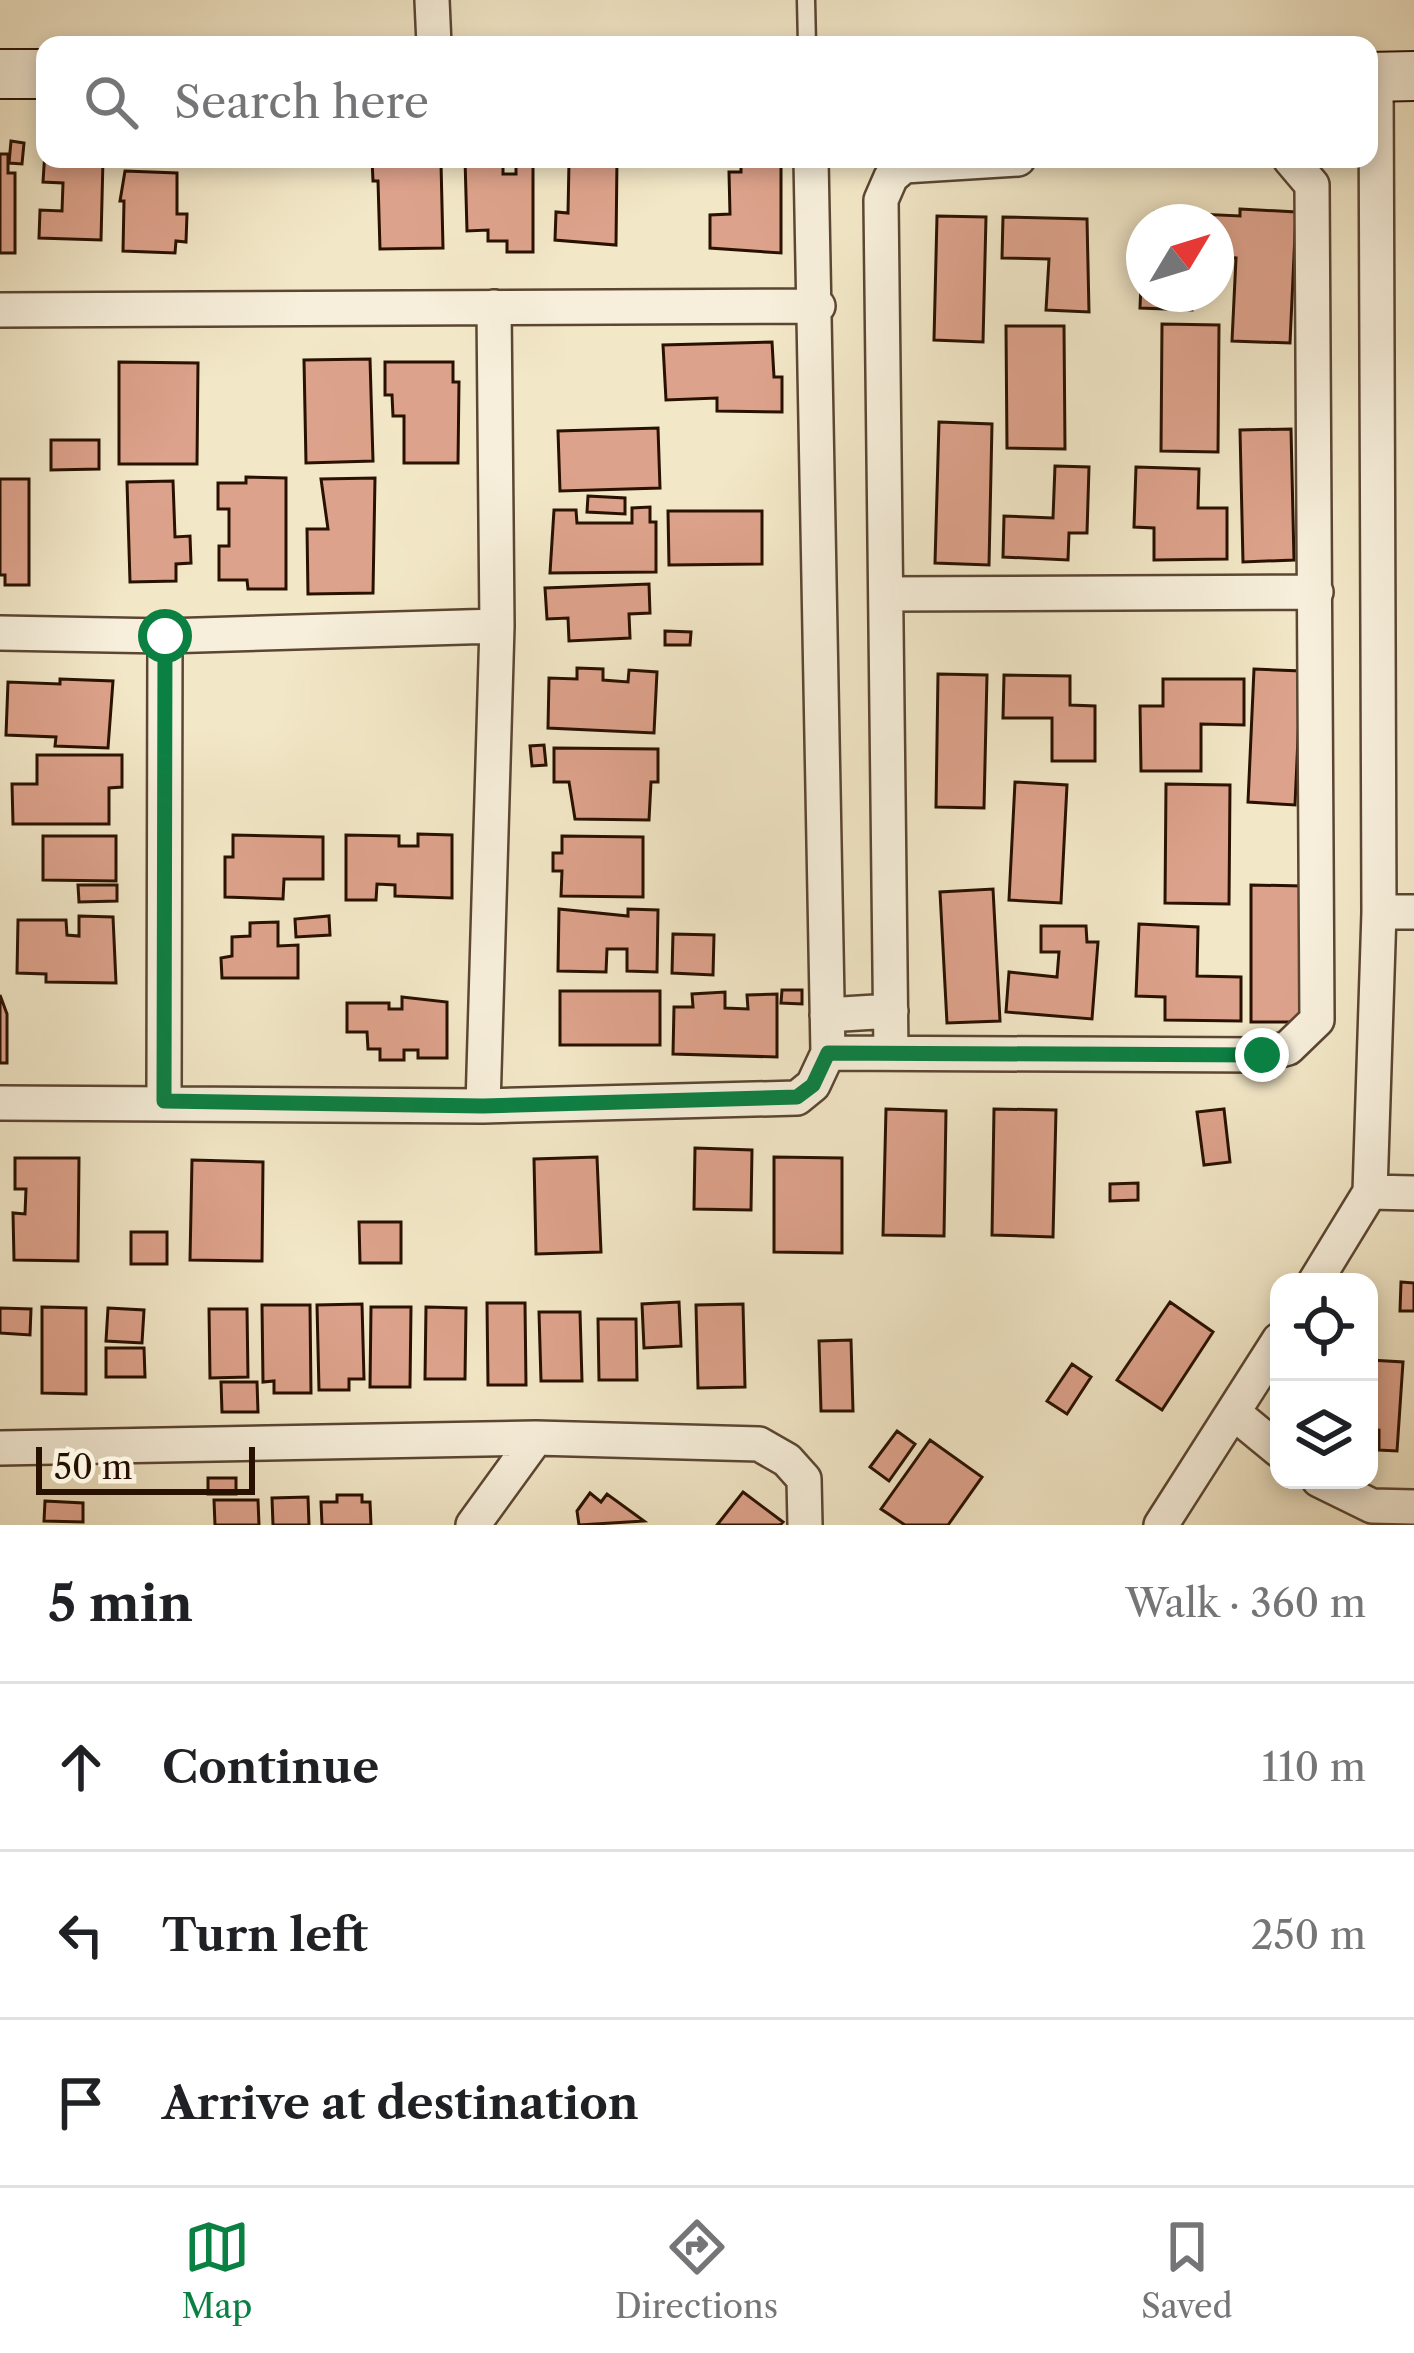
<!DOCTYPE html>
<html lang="en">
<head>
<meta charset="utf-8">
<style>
	body { margin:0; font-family:"Libre Caslon Text",serif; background:#f6f6f6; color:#202124 }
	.controls { position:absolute; right:36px; bottom:36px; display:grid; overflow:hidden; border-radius:24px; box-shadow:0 6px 18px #0003 }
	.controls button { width:108px; height:108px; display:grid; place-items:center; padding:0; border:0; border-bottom:3px solid #e0e0e0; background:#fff; color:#202124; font:60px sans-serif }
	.compass { position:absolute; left:1126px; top:204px; width:108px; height:108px; border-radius:50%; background:#fff; box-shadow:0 6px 18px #0003; rotate:52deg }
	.scale { position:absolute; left:36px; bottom:30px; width:219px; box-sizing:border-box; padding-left:12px; border:6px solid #291100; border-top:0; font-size:33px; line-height:42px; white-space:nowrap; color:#291100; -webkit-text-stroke:9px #f7efdb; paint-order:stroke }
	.stop { position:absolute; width:36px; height:36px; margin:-27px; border:9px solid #0b8043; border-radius:50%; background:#fff }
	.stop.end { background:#0b8043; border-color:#fff; box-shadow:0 3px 12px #0008 }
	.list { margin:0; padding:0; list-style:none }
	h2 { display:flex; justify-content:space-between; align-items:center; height:156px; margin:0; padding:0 48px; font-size:51px }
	h2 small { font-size:39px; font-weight:400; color:#757577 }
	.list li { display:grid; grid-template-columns:78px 1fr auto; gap:36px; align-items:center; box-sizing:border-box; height:168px; padding:0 48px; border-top:3px solid #e0e0e0 }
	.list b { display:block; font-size:45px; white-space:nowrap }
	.list em { font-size:39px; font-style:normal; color:#757577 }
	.icon { flex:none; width:66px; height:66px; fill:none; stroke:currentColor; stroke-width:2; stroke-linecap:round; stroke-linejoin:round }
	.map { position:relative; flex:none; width:1414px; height:1525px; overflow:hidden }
	.search { position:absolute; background:#fff; box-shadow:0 6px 18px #0003; left:36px; right:36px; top:36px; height:132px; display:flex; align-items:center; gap:30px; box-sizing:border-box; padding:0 42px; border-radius:24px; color:#757577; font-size:45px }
	.sheet { height:660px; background:#fff }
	nav { display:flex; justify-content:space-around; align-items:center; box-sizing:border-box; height:168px; border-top:3px solid #e0e0e0; background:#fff; font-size:33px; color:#757577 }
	nav a { display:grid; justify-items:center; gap:6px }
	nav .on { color:#0b8043 }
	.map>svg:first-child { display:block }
	.building { fill:#dda28b; stroke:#291100; stroke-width:3 }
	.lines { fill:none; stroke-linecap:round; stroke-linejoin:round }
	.lane-casing { stroke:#5b4632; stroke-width:21 }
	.street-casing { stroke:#5b4632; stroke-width:38 }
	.secondary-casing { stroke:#291100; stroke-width:52 }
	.lane { stroke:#f7efdb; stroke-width:16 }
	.street { stroke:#f7efdb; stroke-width:33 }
	.secondary { stroke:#f7efdb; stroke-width:48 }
	.route { stroke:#0b8043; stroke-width:15 }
</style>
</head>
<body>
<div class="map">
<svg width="1414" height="1525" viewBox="0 0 1414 1525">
	<rect width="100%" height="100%" fill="#f2e7c7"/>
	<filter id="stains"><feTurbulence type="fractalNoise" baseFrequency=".00167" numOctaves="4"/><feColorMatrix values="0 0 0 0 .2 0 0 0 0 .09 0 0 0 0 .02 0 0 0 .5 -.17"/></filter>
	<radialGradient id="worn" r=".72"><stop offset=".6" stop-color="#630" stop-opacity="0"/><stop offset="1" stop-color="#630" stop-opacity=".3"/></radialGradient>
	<path class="building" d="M11,141l13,2 -2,21 -13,-1z
		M45,151v8h58l-2,81 -62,-2 1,-28 22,1 1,-28 -20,-1z
		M0,154h8v19h7v80h-15z
		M372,159l69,4 2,85 -63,1 -2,-68h-5z
		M465,159h38v15h13v-15h17v93h-26v-11h-19v-11l-21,1z
		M564,159h53l-1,86 -61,-5 1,-28 12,1 1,-51z
		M741,159h40v94l-71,-5v-33l20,-1 -1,-42h12z
		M125,171l52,2v41h10l-1,28 -10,-1 -1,12 -52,-2 1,-50h-4z
		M1240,209l56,3 -6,131 -58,-2 4,-83 -20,-1v-35h-61v-10l85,4z
		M937,216l49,1 -3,125 -49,-2z
		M1003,217l84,2 2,93 -43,-2 3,-51 -47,-1z
		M1143,238l1,56h48v16l-52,-2z
		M1162,324l57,1 -1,127 -57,-1z
		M1006,326h58l1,123 -58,-1z
		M772,342l2,35h8v35l-65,-1v-13l-51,2 -3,-55z
		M370,359l3,102 -67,2 -2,-103z
		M119,362l79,1 -1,101h-78z
		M385,362h68v20h6l-1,81h-54v-47h-11l-1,-21h-7z
		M939,422l53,2 -3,141 -54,-2z
		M658,428l2,60 -100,3 -2,-60z
		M1291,429l3,131 -51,2 -3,-132z
		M51,440h48v29l-48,1z
		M1055,466l34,1 -2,66h-18l-1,27 -65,-3 1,-41 49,2z
		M1136,467l63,2 -1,39h29v51l-73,1v-32l-20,-1z
		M246,477l40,1v111h-38l-1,-9h-28v-34h10v-37h-11v-26h28z
		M375,478l-2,115 -65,1 -1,-65h21l-7,-50z
		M0,479h29v106h-24v-10h-5z
		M173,481l2,56 15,-1 1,27 -15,1v17l-46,1 -3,-100z
		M588,496l37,2v16l-38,-2z
		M650,507v15h6v50l-106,1 4,-63h22l1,13h55v-15z
		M668,511h94v53l-93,1z
		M649,584l1,29 -21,1 1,24 -61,3 -1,-23 -21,1 -2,-31z
		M665,631l26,1 -1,13h-25z
		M577,668l26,1v11l25,2 1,-12 28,2 -3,61 -106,-5 1,-50 28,1z
		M1254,669l47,2 -6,134 -47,-3z
		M938,674l49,1 -3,133 -48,-1z
		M1004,675l66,1v29l25,1v55h-43v-43h-49z
		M60,679l53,2 -5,67 -53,-2 1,-9 -50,-2 2,-53 52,2z
		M1163,679h81v46l-43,-1v47h-60l-1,-65h23z
		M544,745l2,20 -14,1 -2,-20z
		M554,748l104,1v33h-7l-2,38 -74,-1 -6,-37h-15z
		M37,755h85v32l-13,1v36h-96l-1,-40h25z
		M1015,782l52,3 -6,118 -52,-3z
		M1166,784l64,1 -1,119 -64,-1z
		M418,834l34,1v63l-57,-2v-11l-18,-1 -1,16h-30v-65l53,1v10h19z
		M233,835l90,2v42h-39l-1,20 -58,-2v-40h8z
		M43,836h73v45l-73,-1z
		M562,836l81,1v60l-82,-1 1,-25h-9v-18h9z
		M78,885h39v16l-38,1z
		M1251,885l52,1v136h-52z
		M993,889l7,132 -53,2 -7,-131z
		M559,909l69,7v-7l30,1 -1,62 -30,-1v-22h-20l-1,23 -48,-1z
		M79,916l34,1 3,66 -70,-1v-8l-29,-1 1,-53h48l1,15 12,1z
		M329,916l1,19 -34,2 -1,-18z
		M278,922v24l20,-1v33h-76l-1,-20 11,-2v-19l18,-1v-13z
		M1139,924l59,3 -1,49 44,1v44l-76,-1v-23l-29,-1z
		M1041,926h45l1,16h11l-6,77 -86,-7 3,-40 48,5 2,-25h-18z
		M673,934l41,1 -1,40 -41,-2z
		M782,990h20v14l-21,-1z
		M560,991h100v54h-100z
		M725,992v16l23,1 -1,-14 30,-1v63l-104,-3 1,-47h19l-1,-13z
		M0,995l7,19v49h-7z
		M402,997l45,5v56h-29v-8h-14v10h-24v-11h-12l-1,-17h-20v-29h42v6h13z
		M886,1109l60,2 -2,125 -61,-1z
		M994,1109l62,1 -3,127 -61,-2z
		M1224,1109l6,53 -26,3 -7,-53z
		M695,1148l57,2 -1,60 -57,-1z
		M597,1157l4,95 -65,2 -2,-95z
		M774,1157l68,1v95l-68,-1z
		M15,1158h64l-1,103 -64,-1 -1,-47 12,1 1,-25h-11z
		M192,1160l71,2 -1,99 -72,-1z
		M1138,1183v17l-28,1v-17z
		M359,1222h42v41h-41z
		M131,1232h36v32h-36z
		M1401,1282l13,1v28h-14z
		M679,1302l2,44 -37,2 -2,-44z
		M1170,1302l43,30 -51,78 -45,-30z
		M487,1303h38l1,82h-38z
		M362,1304l2,75h-15v11h-30l-2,-85z
		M743,1304l2,83 -47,1 -2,-83z
		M262,1305h48l1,88h-37v-12l-11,1z
		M42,1307l44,1v86l-44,-1z
		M371,1307h40l-1,80h-40z
		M426,1307l40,1 -1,71h-40z
		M0,1308l31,1 -1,26 -30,-2z
		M108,1308l36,2 -2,33 -36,-2z
		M209,1309h38l1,68 -38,1z
		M539,1312h41l2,69h-41z
		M598,1319h38l1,61h-38z
		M851,1340l2,71h-32l-2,-70z
		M106,1348h38l1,29h-39z
		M1370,1360l33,2 -6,89 -18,-1v-20l-10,-1z
		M1072,1364l19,13 -24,37 -20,-13z
		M221,1382h36l1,30h-36z
		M897,1431l18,13 -26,37 -19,-14z
		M930,1440l52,37 -34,48h-43l-24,-16z
		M208,1478h28v16h-28z
		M743,1492l40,30 -3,3h-63z
		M590,1493l11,9 6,-8 37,27 -65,4 -2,-14z
		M337,1495h25v7h8l1,23h-49l-1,-23h16z
		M308,1497l1,28h-36l-1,-27z
		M214,1500h44l1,25h-44z
		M45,1501l38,2v19l-39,-1z"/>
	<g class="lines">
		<defs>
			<path id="lane" d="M806,0l1,45"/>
			<path id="street" d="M432,0l2,45
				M0,310l818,-4
				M886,594l430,-2
				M0,633l165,3 332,-10
				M1379,912h35
				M827,1015l64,-4
				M828,1053l434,2 26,-7 29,-28 -5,-835 -22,-26
				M891,1053l-10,-853 10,-23 13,-11 114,-7
				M164,1101l1,-465
				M0,1103l483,3 314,-8 16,-13 15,-32 -17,-894
				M483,1106l14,-480 -3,-319
				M1370,1192l44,1
				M1315,1282l55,-90 9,-280 -3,-835
				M1234,1413l45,37
				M0,1448l536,-10 223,6 28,16 17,19 1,46
				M1319,1480l53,26 42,1
				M473,1525l63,-87
				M1161,1525l118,-185"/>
			<path id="secondary" d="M0,74h45
				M1369,77l45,-1"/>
		</defs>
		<use href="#lane" class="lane-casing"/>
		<use href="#street" class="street-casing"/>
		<use href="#secondary" class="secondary-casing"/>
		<use href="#lane" class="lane"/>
		<use href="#street" class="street"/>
		<use href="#secondary" class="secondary"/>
	</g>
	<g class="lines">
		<path class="route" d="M165,636l-1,465 319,5 314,-9 16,-12 15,-32 434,2"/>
	</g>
	<rect width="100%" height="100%" filter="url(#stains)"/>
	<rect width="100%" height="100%" fill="url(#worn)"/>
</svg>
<div class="controls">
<button><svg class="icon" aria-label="locate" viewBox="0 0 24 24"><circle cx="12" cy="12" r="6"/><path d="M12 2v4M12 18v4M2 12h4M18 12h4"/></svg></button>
<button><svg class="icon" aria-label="layers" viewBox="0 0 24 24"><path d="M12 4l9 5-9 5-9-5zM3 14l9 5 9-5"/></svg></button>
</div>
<svg class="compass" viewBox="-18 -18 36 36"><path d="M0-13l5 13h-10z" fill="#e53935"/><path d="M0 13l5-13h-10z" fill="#757577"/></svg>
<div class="scale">50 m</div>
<div class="stop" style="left:165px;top:636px"></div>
<div class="stop end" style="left:1262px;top:1055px"></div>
<div class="search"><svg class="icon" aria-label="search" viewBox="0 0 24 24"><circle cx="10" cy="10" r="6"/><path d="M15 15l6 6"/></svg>Search here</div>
</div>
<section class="sheet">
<h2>5 min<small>Walk · 360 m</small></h2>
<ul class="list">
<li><svg class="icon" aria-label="ahead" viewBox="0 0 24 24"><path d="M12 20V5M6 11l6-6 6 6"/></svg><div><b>Continue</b></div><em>110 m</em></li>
<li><svg class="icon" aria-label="left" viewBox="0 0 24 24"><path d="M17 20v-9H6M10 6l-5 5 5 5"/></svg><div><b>Turn left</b></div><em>250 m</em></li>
<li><svg class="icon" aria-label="arrive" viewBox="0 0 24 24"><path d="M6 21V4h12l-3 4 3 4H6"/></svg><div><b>Arrive at destination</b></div></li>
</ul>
</section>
<nav>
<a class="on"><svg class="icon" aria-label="map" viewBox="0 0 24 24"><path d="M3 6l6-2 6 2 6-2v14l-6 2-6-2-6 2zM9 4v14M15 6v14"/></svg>Map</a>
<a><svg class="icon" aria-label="directions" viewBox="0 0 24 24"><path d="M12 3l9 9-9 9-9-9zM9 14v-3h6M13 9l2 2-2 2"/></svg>Directions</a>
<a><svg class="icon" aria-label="saved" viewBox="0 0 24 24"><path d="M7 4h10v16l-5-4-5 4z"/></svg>Saved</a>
</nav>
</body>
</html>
